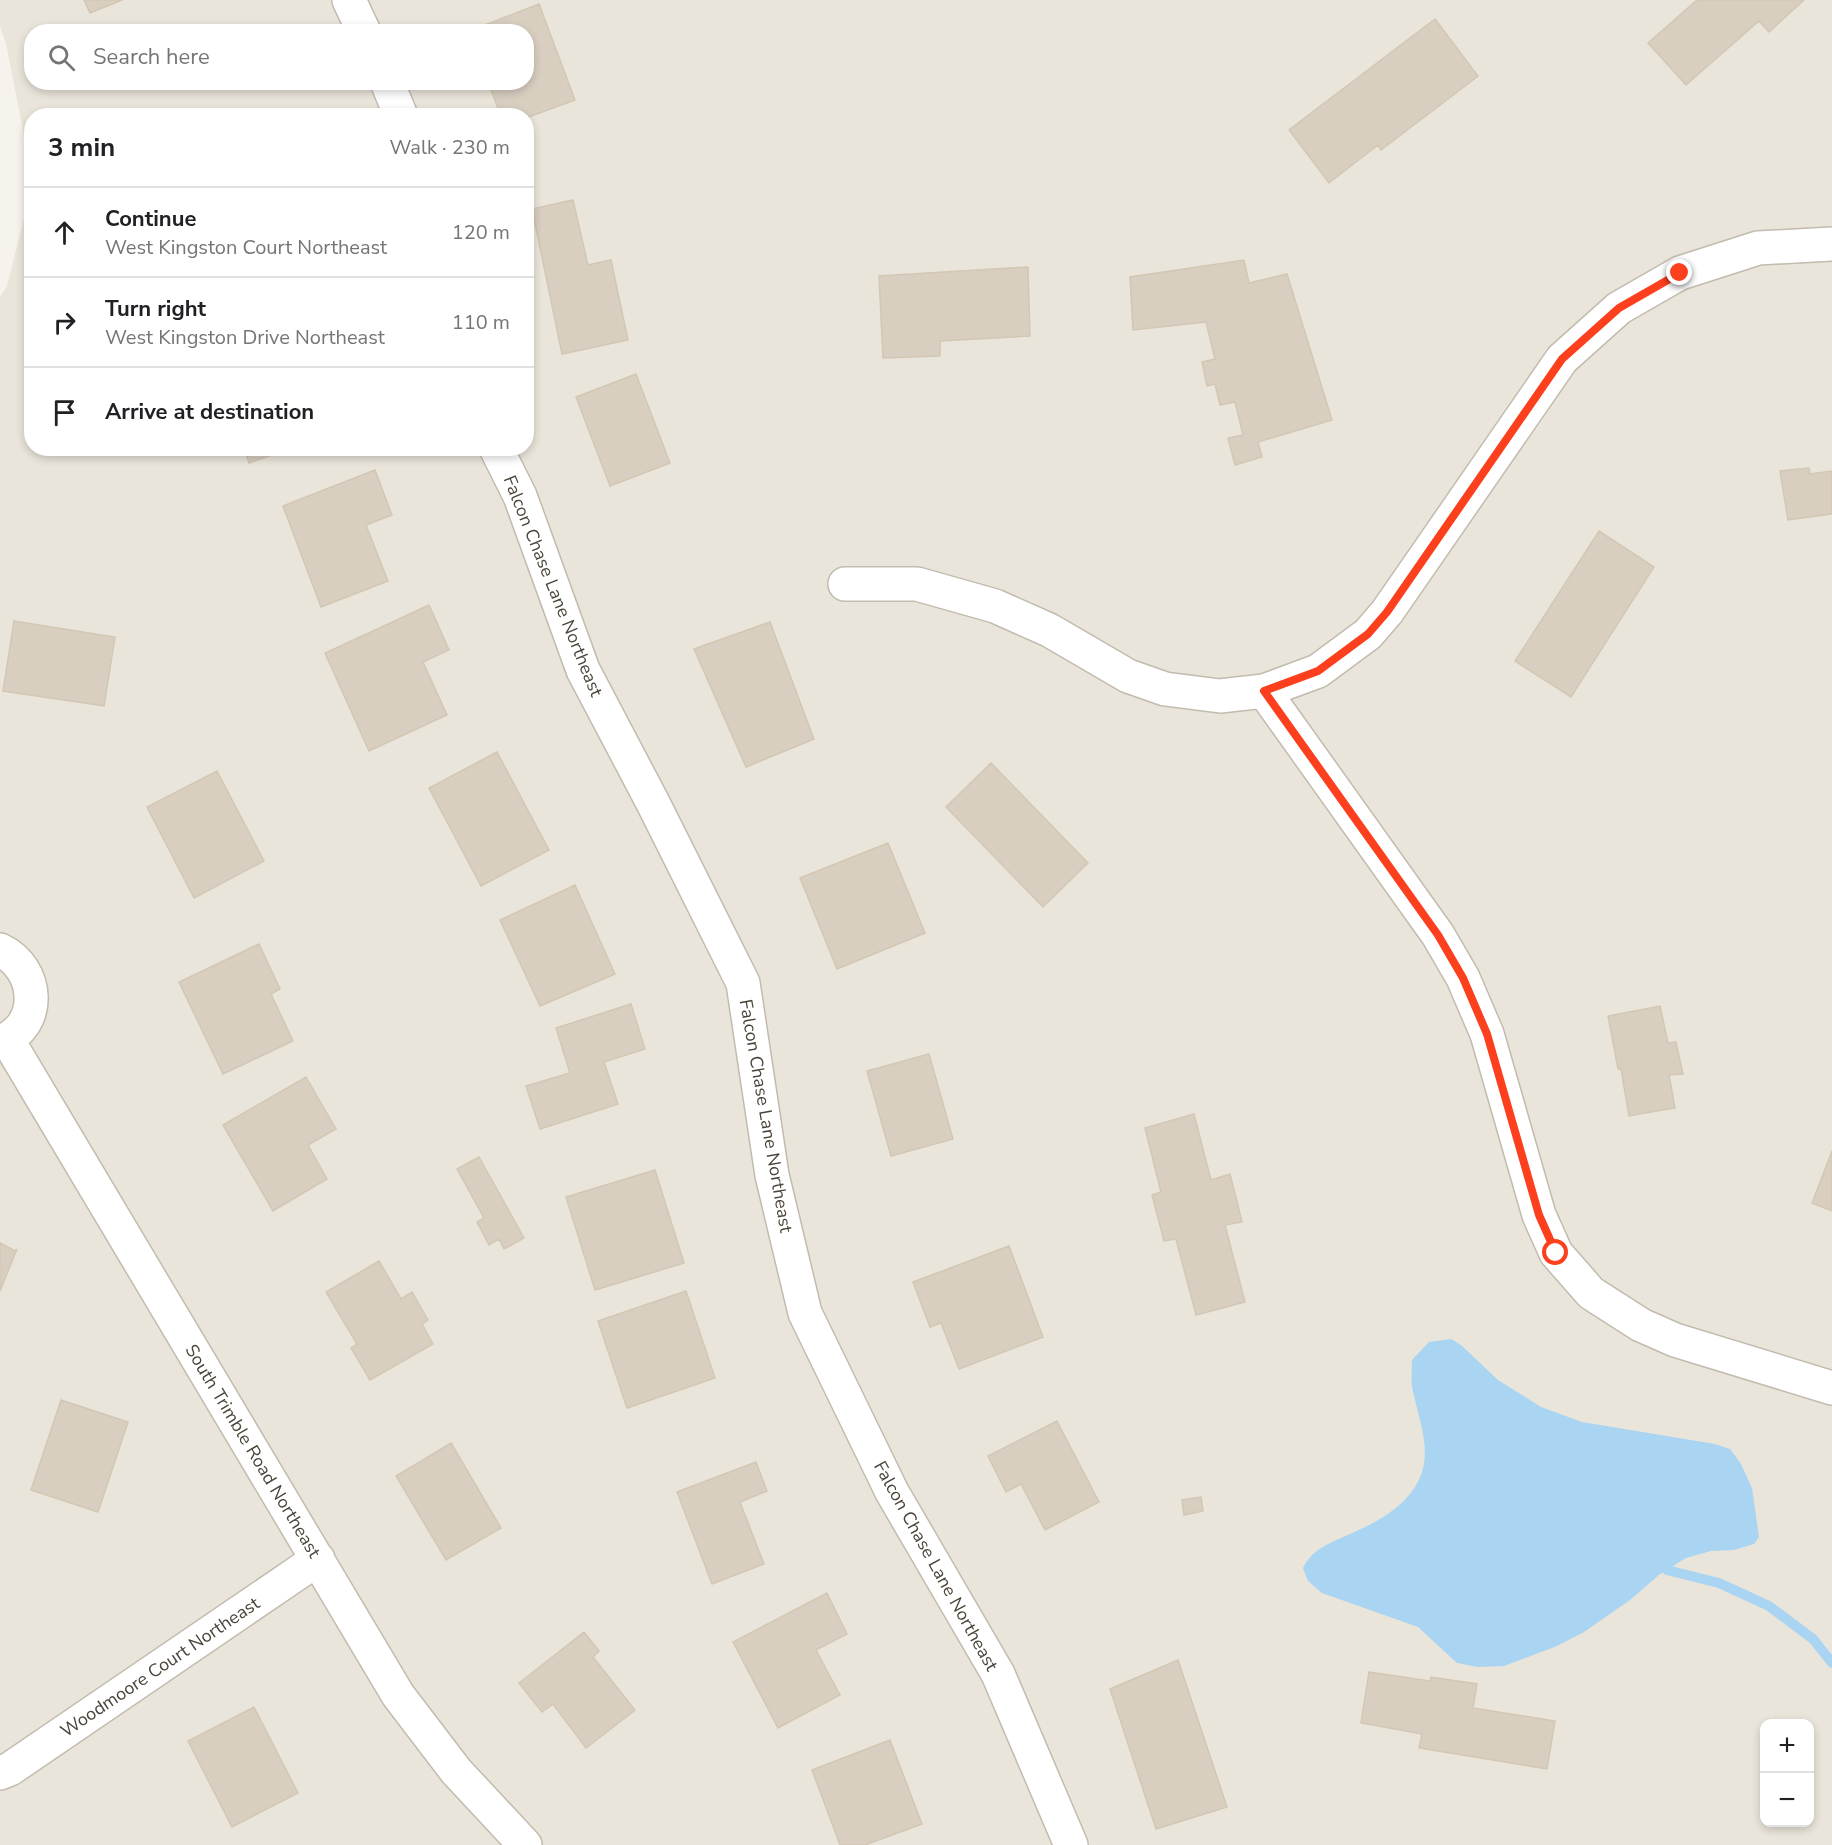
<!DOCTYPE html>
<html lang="en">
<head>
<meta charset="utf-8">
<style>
	body { margin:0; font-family:"Nunito Sans",sans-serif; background:#f2f2f2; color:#202124 }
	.controls { position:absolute; right:18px; bottom:18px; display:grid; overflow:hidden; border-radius:12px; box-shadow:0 3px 9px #0003 }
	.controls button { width:54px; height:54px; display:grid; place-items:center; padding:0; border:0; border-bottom:2px solid #e0e0e0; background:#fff; color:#202124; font:30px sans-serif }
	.stop { position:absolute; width:18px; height:18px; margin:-14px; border:4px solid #fc3f1d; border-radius:50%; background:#fff }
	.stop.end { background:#fc3f1d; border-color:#fff; box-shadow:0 2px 6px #0008 }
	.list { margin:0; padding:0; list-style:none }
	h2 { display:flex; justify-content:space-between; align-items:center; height:78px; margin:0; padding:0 24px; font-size:26px }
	h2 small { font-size:20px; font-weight:400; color:#757577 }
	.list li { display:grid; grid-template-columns:39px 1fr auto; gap:18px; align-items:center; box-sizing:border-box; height:90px; padding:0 24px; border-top:2px solid #e0e0e0 }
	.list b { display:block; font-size:22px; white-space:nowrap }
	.list p { margin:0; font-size:20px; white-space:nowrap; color:#757577 }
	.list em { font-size:20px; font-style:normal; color:#757577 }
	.icon { flex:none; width:33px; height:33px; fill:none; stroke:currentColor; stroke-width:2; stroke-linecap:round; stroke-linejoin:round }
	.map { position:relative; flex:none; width:1832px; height:1845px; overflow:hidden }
	.search { position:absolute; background:#fff; box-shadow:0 3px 9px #0003; left:24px; top:24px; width:510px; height:66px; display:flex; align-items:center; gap:15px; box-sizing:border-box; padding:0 21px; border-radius:24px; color:#757577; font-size:22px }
	.panel { position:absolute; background:#fff; box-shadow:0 3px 9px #0003; left:24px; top:108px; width:510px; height:348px; border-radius:24px }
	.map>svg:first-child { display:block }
	.residential { fill:#eae5da; fill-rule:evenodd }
	.water { fill:#a9d4f2 }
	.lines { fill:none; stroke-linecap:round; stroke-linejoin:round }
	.stream { stroke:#a9d4f2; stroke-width:10 }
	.building { fill:#d8cfc1; stroke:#d3c7b4; stroke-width:1.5 }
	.minor-casing { stroke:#c2bbae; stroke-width:36 }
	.minor { stroke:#fff; stroke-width:33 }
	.route { stroke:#fc3f1d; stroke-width:8 }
	.labels { text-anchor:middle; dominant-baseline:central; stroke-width:4.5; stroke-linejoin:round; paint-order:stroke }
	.street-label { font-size:18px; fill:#4b4439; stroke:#fff }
</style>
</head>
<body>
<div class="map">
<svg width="1832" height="1845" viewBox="0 0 1832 1845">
	<rect width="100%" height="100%" fill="#f6f3ec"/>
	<path class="residential" d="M0,0h1832v1845h-1832v-1548l7,-11 24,-96 1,258h494v-332h-494l-1,56 -25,-129 -6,-16zM32,32h494v50h-494zM1764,1724h46v98h-46z"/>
	<path class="water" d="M1451,1339l10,6 37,35 43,27 41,15 133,22 15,5 11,15 11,24 7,49 -5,7 -20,6 -23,1 -25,7 -26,16 -30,26 -46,32 -27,14 -53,20 -26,1 -21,-4 -39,-36 -96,-34 -14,-12 -5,-13c9,-19 29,-26 47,-34 32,-14 67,-33 74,-70 4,-25 -7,-52 -12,-77 -1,-9 0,-18 0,-27l17,-18z"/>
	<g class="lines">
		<path class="stream" d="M1667,1570l52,13 50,23 44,33 19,24"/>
	</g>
	<path class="building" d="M84,0h38l-32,13z
		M1697,0h107l-35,32 -10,-11 -73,64 -38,-42z
		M539,4l36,96 -49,18v-2h-25l-13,-34h38v-50l-57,-1z
		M1435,19l43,57 -97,74 -3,-5 -49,38 -40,-53z
		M573,200l15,65 23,-5 17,80 -66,14 -30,-145z
		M1244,260l5,23 38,-9 45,146 -74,22 4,15 -27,8 -7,-27 15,-3 -8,-33 -15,3 -5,-21 -8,2 -5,-24 13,-3 -9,-37 -73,8 -3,-53z
		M1028,267l2,69 -90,5v15l-57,2 -4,-82z
		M636,374l34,89 -60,23 -34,-89z
		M244,448h49l-44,15z
		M1809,468l1,6 22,-3v43l-44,6 -8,-49z
		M375,470l17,45 -26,10 22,56 -67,26 -38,-101z
		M1599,531l55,36 -83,130 -56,-36z
		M429,605l20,45 -26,12 24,53 -78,36 -44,-98z
		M14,621l101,16 -11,69 -101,-15z
		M770,622l44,117 -68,28 -52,-118z
		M497,752l52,98 -68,36 -52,-98z
		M991,763l97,100 -45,44 -97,-100z
		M217,771l47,90 -70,37 -47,-91z
		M888,843l37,90 -88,36 -37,-91z
		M575,885l40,89 -75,32 -40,-86z
		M259,944l21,45 -9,5 22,47 -70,33 -44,-92z
		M631,1004l14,45 -41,13 14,42 -78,25 -14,-43 44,-13 -14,-45z
		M1660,1006l8,37 8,-1 7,32 -14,1 6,33 -46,8 -8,-47h-3l-10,-53z
		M929,1054l24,85 -62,17 -24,-85z
		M306,1077l30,52 -28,16 19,34 -54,32 -50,-86z
		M1194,1114l17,66 19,-6 12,48 -17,3 20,77 -49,13 -20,-76 -12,2 -12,-46 9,-3 -16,-64z
		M1832,1151v60l-20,-8z
		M479,1157l45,81 -20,11 -5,-10 -10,6 -12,-23 7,-4 -27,-49z
		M655,1170l29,93 -89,27 -29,-93z
		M0,1243l15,8 2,-2 -17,42z
		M1009,1246l34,91 -84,32 -18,-46 -11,4 -17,-45z
		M379,1261l22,38 11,-7 16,28 -6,4 11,20 -63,36 -19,-32 6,-4 -31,-52z
		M686,1291l29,87 -88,30 -29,-87z
		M61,1400l67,22 -30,90 -67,-22z
		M1057,1421l42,81 -54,28 -24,-46 -15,8 -18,-36z
		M451,1443l50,85 -55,32 -50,-84z
		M756,1462l11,29 -27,11 24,62 -52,20 -35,-92z
		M1201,1497l2,14 -19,4 -2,-15z
		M827,1593l20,41 -31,16 24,45 -62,33 -45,-86z
		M584,1632l15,19 -6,6 42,53 -49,38 -33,-44 -11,8 -23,-29z
		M1178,1660l49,147 -71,22 -46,-140z
		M1369,1672l61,9 1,-4 46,7 -4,24 82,13 -8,48 -128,-21 3,-14 -61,-11z
		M254,1707l44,86 -66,34 -44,-86z
		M890,1740l32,84 -57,21h-25l-28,-75z"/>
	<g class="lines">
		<defs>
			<path id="minor" d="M349,0l15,32
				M387,82l14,34
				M496,448l24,48 63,174 70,133 90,180 29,192 33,138 87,179 106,182 73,171
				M845,584h72l78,22 54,24 79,46 37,13 55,7 44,-5 54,-20 50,-37 19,-22 175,-253 57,-51 61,-35 78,-25 74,-4
				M1264,691l174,244 25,43 24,56 52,181 17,38 35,40 50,32 34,15 157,48
				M0,950c39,18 44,76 0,92
				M7,1039l391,656 58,76 69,74
				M0,1773l10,-4 308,-210"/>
		</defs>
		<use href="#minor" class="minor-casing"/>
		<use href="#minor" class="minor"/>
	</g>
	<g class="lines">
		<path class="route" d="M1556,1253l-17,-38 -52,-181 -24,-56 -25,-43 -174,-244 54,-20 50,-37 19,-22 175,-253 57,-51 61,-35"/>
	</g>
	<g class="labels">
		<g class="street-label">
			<text transform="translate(553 586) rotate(68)">Falcon Chase Lane Northeast</text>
			<text transform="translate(766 1116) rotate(80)">Falcon Chase Lane Northeast</text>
			<text transform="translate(253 1451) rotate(59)">South Trimble Road Northeast</text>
			<text transform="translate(936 1566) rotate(61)">Falcon Chase Lane Northeast</text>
			<text transform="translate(160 1667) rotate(-34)">Woodmoore Court Northeast</text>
		</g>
	</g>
</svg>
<div class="controls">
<button>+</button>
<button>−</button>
</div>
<div class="stop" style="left:1556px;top:1253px"></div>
<div class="stop end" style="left:1680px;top:273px"></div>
<div class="search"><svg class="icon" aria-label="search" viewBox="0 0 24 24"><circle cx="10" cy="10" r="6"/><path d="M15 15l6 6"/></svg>Search here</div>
<section class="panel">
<h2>3 min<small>Walk · 230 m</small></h2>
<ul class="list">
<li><svg class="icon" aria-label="ahead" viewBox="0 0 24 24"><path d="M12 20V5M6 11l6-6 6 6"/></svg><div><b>Continue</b><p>West Kingston Court Northeast</p></div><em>120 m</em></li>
<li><svg class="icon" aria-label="right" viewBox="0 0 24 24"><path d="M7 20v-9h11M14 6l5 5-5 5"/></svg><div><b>Turn right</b><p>West Kingston Drive Northeast</p></div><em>110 m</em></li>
<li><svg class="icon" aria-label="arrive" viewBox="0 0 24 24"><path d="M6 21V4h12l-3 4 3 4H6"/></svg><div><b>Arrive at destination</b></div></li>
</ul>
</section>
</div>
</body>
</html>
